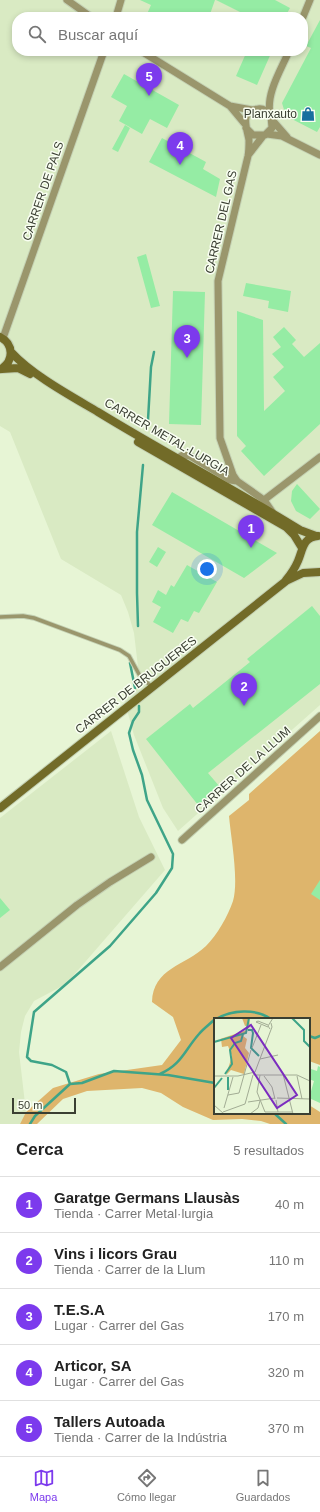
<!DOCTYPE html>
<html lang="es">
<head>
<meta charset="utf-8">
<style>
	body { margin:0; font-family:Arial,sans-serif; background:#f2f2f2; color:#222 }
	.scale { position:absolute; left:12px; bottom:10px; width:64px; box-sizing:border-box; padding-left:4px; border:2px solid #3a3f32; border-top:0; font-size:11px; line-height:14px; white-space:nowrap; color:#3a3f32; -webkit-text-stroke:3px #f9fef2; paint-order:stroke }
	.you { position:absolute; left:207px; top:569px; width:14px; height:14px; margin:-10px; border:3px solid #fff; border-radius:50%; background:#1a73e8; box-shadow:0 0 0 6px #1a73e833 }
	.badge { display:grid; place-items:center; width:26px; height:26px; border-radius:50%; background:#7c3aed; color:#fff; font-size:13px; font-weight:700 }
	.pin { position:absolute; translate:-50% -33px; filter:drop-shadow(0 1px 2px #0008) }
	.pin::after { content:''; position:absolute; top:21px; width:14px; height:12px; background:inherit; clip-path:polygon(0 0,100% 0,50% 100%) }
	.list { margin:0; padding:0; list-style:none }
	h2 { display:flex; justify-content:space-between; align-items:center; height:52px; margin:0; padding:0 16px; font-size:17px }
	h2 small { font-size:13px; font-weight:400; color:#767676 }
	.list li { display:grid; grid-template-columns:26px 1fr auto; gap:12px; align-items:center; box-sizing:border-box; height:56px; padding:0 16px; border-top:1px solid #e0e0e0 }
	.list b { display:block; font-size:15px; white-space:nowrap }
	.list p { margin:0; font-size:13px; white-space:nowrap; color:#767676 }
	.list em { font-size:13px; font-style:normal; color:#767676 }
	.icon { flex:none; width:22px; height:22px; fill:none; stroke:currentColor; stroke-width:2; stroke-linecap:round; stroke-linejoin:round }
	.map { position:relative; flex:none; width:320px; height:1124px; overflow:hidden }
	.search { position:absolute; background:#fff; box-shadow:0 2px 6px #0003; left:12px; right:12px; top:12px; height:44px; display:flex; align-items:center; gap:10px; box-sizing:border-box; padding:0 14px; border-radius:16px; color:#767676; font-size:15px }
	.sheet { height:332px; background:#fff }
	nav { display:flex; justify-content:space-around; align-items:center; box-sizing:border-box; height:56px; border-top:1px solid #e0e0e0; background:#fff; font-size:11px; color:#767676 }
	nav a { display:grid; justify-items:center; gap:2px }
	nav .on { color:#7c3aed }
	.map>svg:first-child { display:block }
	.built { fill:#d9eac3; fill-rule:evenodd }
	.green { fill:#deb56c }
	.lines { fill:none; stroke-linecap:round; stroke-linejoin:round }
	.stream { stroke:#3ea488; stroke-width:2.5 }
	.building { fill:#95eca4 }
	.service-casing { stroke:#c4d1b4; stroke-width:5.5 }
	.minor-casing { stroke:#c4d1b4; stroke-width:9 }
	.secondary-casing { stroke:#c4d1b4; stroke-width:10 }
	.service { stroke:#9a966c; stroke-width:3.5 }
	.minor { stroke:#9a966c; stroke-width:7 }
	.secondary { stroke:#726b28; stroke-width:8 }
	.labels { text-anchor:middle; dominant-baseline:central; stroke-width:3; stroke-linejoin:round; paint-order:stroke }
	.poi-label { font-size:12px; fill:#3a3f32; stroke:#f9fef2; text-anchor:end }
	.street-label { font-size:12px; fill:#3a3f32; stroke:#f9fef2 }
	.inset-river { fill:none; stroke:#3ea488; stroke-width:2 }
	.inset-road { fill:none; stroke:#a2ac94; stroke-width:1 }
	.view { fill:#7b2cbf; fill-opacity:0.15; stroke:#7b2cbf; stroke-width:2 }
	.inset-edge { fill:none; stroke:#3a3f32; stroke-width:2 }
</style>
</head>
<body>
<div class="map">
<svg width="320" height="1124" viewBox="0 0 320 1124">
	<rect width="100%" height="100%" fill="#e7f5d5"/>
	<path class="built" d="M0,0h320v705l-142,126 -15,-23 -29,-73 -10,-36 16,-15 -6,-51 -6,-21 -7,-17 -60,-36 -51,-127 -10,-6zM17,17h286v34h-286z
		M111,731l28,86 26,53 -99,114 -32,17 -9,15 -4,16 -2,20 7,60 -6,12h-20v-306z"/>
	<path class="green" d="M320,731v334l-11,-4v-42h-94v94h94v-8l11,7v12h-50l-9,-3 -19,-2 -29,1 -30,-13 -22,-14 -19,-5 -55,3 -24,8 -26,25h-17l6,-12 27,-24 46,-14 63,-9 19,-25 -8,-23 -21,-15c1,-34 33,-36 54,-56 11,-11 22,-30 27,-45 6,-21 -2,-62 -4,-85l20,-16v-6z"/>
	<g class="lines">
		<path class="stream" d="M148,420l3,-53 3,-15
			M138,626l-1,-33v-61l6,-67
			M130,663l5,25
			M216,1019c16,-9 39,-11 55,0
			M309,1036l6,2 5,-2
			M160,1074c22,-10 24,-23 39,-40 4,-5 11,-10 16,-15
			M70,1084l-4,-12 -14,-7 -21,-4 -4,-4 7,-45 76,-66 46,-53 16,-25 1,-14 -26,-54 -5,-25 -9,-25 -4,-17 4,-12 6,-9v-6
			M274,1113l12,11
			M30,1124l5,-8 35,-32 12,-1 32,-12 54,4 47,8"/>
	</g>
	<path class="building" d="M140,0h75l-6,17h-56l-6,-3 4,-9z
		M216,0h59l15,8 -5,9h-35z
		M320,20v107l-3,5 -31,-16 -4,-13 29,-55 -5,-2z
		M247,51h25l-15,34 -21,-9z
		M124,74l55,31 -12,23 -17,-9 -8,15 -23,-13 8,-15 -16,-9z
		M125,125l5,3 -12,24 -6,-3z
		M162,138l44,24 -3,7 17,10 -4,18 -67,-35z
		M146,254l14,52 -9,2 -14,-51z
		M246,283l45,8 -3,21 -20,-4 1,-7 -26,-5z
		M173,291l32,1 -4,133 -32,-1z
		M237,311l26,9 1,91 21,-20 -12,-14 11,-10 -12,-13 9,-7 -8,-10 11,-10 12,13 -4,4 12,13 16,-14v81l-56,52 -23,-25 5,-5 -9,-10z
		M297,484l23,25 -10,10 -14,-8 -5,-10 1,-10z
		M172,492l105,61 -33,25 -92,-53z
		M158,547l8,5 -9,15 -8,-5z
		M187,565l30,17 -18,31 -5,-2 -6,11 -7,-3 -8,14 -20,-11 8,-15 -9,-5 6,-12 8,5 5,-10 3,2z
		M312,606l8,10v68l-112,89 12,14 -22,18 -52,-66 44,-35 3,4 57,-46 -3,-3z
		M320,880v20l-9,-6z
		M0,898l10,12 -10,8z
		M318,1066l2,1v36l-11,-5 5,-17 -5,-2v-5l2,-5 6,2z"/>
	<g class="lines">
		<defs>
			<path id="service" d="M0,617l23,-1 11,2 86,32 9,6 11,20 12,11"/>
			<path id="minor" d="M67,0l24,17
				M116,17l5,-17
				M303,17l7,-17
				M141,51l89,55 15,18
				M230,106l22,4
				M270,114c-4,-21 11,-44 19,-63
				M273,121l14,16
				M246,128l7,7h12l7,-7 -1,-12c-3,-4 -7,-8 -13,-7 -19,1 -11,20 -9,31 0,5 0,11 -1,16l-30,125 2,157 13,37 4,6 27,19 9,13
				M267,134l15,2 38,19
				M249,154l14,-18
				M3,338l101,-287
				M178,458l5,-3 7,1 40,24 7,1
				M264,500l56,-43
				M182,840l138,-124
				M0,967l77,-62 33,-23 41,-25"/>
			<path id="secondary" d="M0,337c14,7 14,24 1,32
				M11,352c21,23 60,44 87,60 67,41 136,77 202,118l16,6
				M2,369l16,-1 12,6
				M138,442l148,85 8,8 8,13
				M286,580c5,-6 9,-12 12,-19 5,-12 5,-24 20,-25
				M0,808l286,-227 17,-8 17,-1"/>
		</defs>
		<use href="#service" class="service-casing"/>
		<use href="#minor" class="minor-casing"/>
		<use href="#secondary" class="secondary-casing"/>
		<use href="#service" class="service"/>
		<use href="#minor" class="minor"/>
		<use href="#secondary" class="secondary"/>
	</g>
	<defs>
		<symbol id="shop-bare" viewBox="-9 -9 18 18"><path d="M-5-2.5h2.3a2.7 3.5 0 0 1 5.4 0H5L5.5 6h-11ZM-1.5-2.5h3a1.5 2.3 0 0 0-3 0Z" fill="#186f9f" stroke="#f9fef2" stroke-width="2.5" paint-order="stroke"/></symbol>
	</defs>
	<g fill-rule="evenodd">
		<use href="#shop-bare" x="298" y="104" width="20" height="20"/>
	</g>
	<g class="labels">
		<g class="poi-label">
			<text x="297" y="114">Planxauto</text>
		</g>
		<g class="street-label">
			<text transform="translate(43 191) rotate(-71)">CARRER DE PALS</text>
			<text transform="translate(221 222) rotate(-77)">CARRER DEL GAS</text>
			<text transform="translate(167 437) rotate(30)">CARRER METAL·LURGIA</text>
			<text transform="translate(136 685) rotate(-38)">CARRER DE BRUGUERES</text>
			<text transform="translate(243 770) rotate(-42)">CARRER DE LA LLUM</text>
		</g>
	</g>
	<g transform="translate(214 1018)">
		<rect width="96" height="96" fill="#e7f5d5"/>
		<path d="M28,0h7l1,8 -7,10 4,3 -2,9 4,5 -5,21 -13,-4 -5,5 6,-19 -4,-10 -6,1 -1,-8 -7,2 33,-11 2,-5 -4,1z" fill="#deb56c"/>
		<path class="inset-river" d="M78,0l12,12v11l6,6M34,12h4l1,3 -2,15 8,8M0,24l32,-9 3,-15M11,56l7,-10 -2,-14 5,-7 6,-2 2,-7M0,70l8,-10M14,72v-13"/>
		<path class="inset-road" d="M54,7l-10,-4 -2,1 12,5M56,11l-2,-3 5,-8M38,30l9,-23M46,41l18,-4M39,55l1,2h43l13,6M69,56l10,40M46,57l-3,17 8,20h27M0,58h24l17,-4 17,-45 -1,-4M50,58l8,11 3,12M83,58l5,23M14,77l11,-2 12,-43M63,80l33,1M62,82l2,12M34,84l27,-4M0,87l10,9M10,90l9,-31M9,94l22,-8 8,-29M36,96l8,-6 2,-7"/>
		<path class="view" d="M37,7l46,70 -20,13 -46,-70z"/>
		<rect width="96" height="96" class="inset-edge"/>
	</g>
</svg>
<div class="scale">50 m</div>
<div class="you"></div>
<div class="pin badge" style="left:251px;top:548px">1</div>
<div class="pin badge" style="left:244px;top:706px">2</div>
<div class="pin badge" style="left:187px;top:358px">3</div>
<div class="pin badge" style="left:180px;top:165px">4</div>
<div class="pin badge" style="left:149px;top:96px">5</div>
<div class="search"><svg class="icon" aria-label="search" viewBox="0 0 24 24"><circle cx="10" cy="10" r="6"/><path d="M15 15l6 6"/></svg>Buscar aquí</div>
</div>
<section class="sheet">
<h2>Cerca<small>5 resultados</small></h2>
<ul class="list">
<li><span class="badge">1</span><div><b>Garatge Germans Llausàs</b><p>Tienda · Carrer Metal·lurgia</p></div><em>40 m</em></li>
<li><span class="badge">2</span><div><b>Vins i licors Grau</b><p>Tienda · Carrer de la Llum</p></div><em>110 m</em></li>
<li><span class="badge">3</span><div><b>T.E.S.A</b><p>Lugar · Carrer del Gas</p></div><em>170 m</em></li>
<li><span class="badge">4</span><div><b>Articor, SA</b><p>Lugar · Carrer del Gas</p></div><em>320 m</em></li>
<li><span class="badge">5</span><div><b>Tallers Autoada</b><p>Tienda · Carrer de la Indústria</p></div><em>370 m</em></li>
</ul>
</section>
<nav>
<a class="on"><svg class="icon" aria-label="map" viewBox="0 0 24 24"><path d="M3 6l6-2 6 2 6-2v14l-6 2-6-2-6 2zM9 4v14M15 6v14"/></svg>Mapa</a>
<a><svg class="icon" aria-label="directions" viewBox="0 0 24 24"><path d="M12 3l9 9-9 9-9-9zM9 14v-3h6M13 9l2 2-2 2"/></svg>Cómo llegar</a>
<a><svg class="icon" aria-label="saved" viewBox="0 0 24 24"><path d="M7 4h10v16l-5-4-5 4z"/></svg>Guardados</a>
</nav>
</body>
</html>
